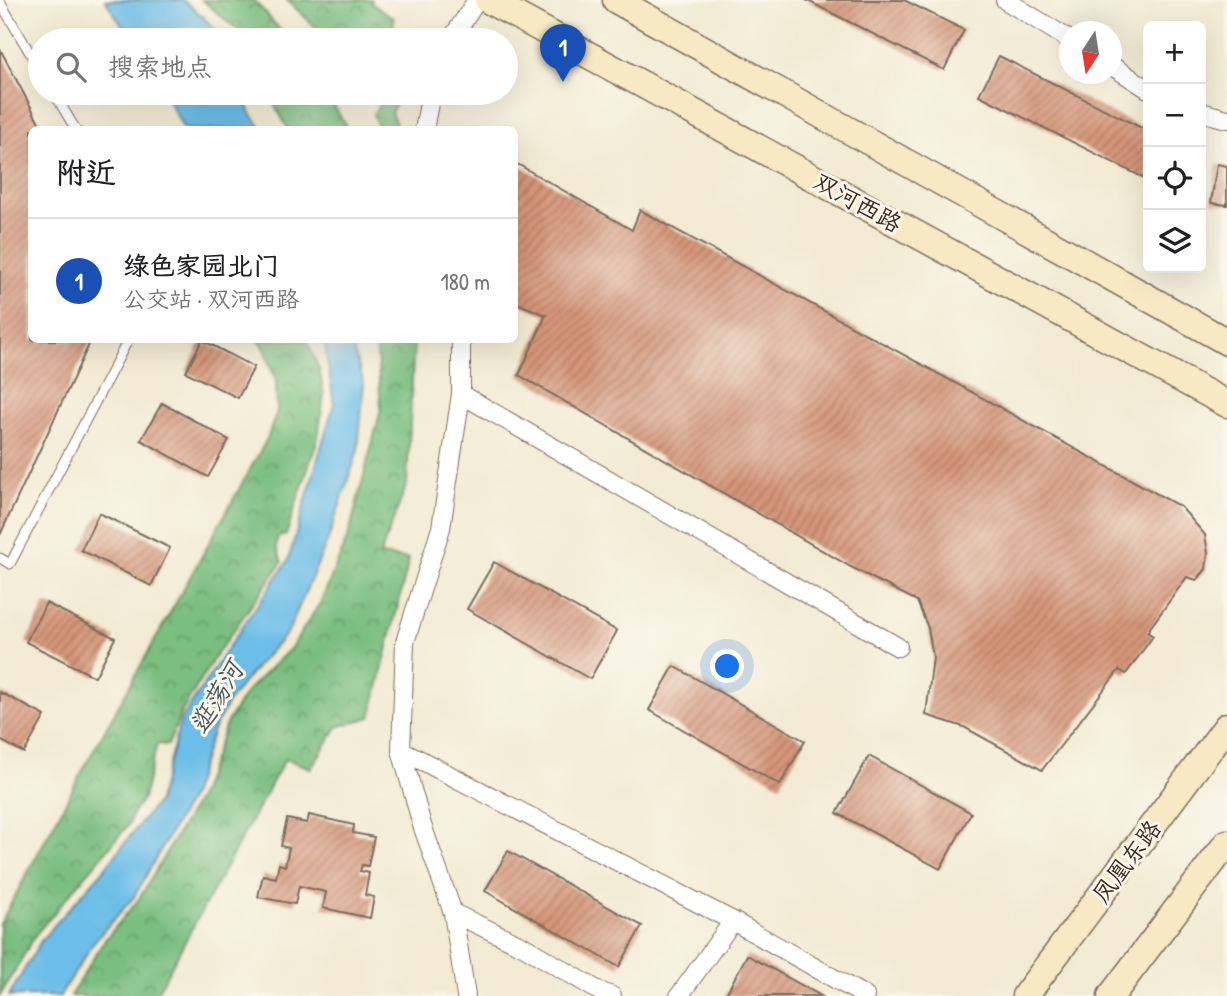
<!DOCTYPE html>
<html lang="zh">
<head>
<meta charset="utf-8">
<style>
	body { margin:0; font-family:"Patrick Hand","LXGW WenKai TC",sans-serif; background:#f2f2f2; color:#202124 }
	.controls { position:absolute; right:21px; top:21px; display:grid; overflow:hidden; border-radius:10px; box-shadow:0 7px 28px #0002 }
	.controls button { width:63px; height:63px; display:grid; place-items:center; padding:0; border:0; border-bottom:2px solid #e0e0e0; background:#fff; color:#202124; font:35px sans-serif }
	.compass { position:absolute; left:1059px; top:21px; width:63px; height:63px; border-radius:50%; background:#fff; box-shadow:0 7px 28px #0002; rotate:192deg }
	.you { position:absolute; left:728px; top:667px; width:24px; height:24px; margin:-18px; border:5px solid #fff; border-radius:50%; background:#1a73e8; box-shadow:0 0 0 10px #1a73e833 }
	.badge { display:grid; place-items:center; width:46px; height:46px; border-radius:50%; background:#b5179e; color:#fff; font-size:23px; font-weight:700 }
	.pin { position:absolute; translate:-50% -58px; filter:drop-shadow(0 2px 4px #0008) }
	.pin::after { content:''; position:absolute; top:37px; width:24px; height:21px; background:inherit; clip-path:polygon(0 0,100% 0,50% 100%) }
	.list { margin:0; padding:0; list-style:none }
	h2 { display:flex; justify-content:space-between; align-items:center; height:91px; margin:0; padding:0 28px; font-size:30px }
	h2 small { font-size:23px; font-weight:400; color:#757577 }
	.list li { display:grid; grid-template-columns:46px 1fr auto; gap:21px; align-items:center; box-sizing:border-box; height:126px; padding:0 28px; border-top:2px solid #e0e0e0 }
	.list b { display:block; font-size:26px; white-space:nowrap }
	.list p { margin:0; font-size:23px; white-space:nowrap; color:#757577 }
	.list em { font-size:23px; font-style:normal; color:#757577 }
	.icon { flex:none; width:38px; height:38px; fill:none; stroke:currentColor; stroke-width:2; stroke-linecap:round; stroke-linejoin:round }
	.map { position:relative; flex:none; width:1227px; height:996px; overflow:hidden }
	.search { position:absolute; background:#fff; box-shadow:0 7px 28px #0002; left:28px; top:28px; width:490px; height:77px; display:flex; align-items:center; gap:18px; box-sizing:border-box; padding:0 24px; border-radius:38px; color:#757577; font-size:26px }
	.panel { position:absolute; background:#fff; box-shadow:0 7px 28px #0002; left:28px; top:126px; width:490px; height:217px; border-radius:10px }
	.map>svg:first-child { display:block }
	.forest { fill:url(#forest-crowns); stroke:#5a744f; stroke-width:2 }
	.water { fill:#6cbde7; stroke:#547482; stroke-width:2 }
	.building { fill:url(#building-hatch) }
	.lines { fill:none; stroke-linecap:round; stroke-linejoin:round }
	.lane-casing { stroke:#7b6d5d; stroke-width:11 }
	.street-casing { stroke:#7b6d5d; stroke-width:20 }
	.secondary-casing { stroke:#7b6d5d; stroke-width:29 }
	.lane { stroke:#fff; stroke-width:9 }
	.street { stroke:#fff; stroke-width:18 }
	.secondary { stroke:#f7e9c3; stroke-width:26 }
	.labels { text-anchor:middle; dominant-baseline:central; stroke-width:6; stroke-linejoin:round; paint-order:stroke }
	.street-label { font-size:24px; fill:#3b2a1e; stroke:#fbf7ec }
	.water-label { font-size:26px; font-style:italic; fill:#4a565a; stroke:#fbf7ec }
</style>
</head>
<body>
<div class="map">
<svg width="1227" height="996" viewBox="0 0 1227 996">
	<defs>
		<pattern id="forest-crowns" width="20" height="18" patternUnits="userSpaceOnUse" patternTransform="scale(1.75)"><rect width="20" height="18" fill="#7abe80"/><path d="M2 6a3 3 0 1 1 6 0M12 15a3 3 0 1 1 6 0" fill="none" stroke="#659b68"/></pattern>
		<pattern id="building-hatch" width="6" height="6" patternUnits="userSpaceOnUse" patternTransform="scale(1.75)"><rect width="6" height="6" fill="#d5967a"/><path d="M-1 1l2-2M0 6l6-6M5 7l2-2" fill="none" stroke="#ae7b63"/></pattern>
	</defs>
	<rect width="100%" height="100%" fill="#fbf7ec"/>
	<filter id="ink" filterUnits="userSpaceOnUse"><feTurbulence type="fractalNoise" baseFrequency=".0143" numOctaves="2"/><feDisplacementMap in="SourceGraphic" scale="14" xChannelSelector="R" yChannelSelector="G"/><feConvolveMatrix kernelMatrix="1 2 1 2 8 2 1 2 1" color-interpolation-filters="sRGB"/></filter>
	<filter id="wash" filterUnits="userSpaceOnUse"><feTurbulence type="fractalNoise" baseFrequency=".00686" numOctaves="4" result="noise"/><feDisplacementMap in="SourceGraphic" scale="28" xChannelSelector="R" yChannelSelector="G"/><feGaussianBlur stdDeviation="1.57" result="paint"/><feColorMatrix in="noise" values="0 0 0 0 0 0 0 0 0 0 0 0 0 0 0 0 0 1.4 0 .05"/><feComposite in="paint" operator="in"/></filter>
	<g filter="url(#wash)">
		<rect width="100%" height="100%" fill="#f2ead2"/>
		<path class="forest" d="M202,0h52l35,40h-46l-4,-9z
			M287,0h85l-1,3 23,15 -2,17 8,5h-71z
			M268,93h58l22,36h-60z
			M389,93h14l-12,19 7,17h-19l-6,-15z
			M256,340h51l12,29 5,25 -6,44 -32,97 -8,2 -2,9 6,16 -68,96 -32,53 -14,34 -11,-1 -14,54 -11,16 -3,10 -93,110 -36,62v-72l91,-169 176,-316 10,-28 -1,-30 -14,-38z
			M373,340h41l-7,144 -27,71 29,4 -38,158 -34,10 -26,41 -26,-9 -130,237h-85l34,-55 35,-42 60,-102 28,-75 20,-31 44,-43 31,-48 27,-66 32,-125 -4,-57z"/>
		<path class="water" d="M105,0h78l19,16 23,24h-93z
			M164,93h81l5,19 12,17h-78z
			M324,340h26l14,44 -6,66 -30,90 -40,92 -30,33 -28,34 -17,31 -22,66 -57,101 -38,42 -36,57h-51l33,-57 59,-66 57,-72 23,-81 48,-74 59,-85 46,-157z"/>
		<g id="blocks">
			<path class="building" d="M806,0h98l60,30 -20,40z
				M0,49l43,81h-11v210h59l-91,195z
				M999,56l149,75v49l-169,-85z
				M514,162l118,68 8,-20 541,297 24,28 3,18 -2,16 -9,11 -10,-3 -40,55 6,4 -27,38 -7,-4 -77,100 -78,-43 -38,-12 7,-58 -5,-29 -11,-27 -66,-34 -332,-192 27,-60 -32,-13z
				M1217,164l10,2v39l-16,-2z
				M202,340l52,27 -16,31 -52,-26z
				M162,403l67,37 -21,37 -67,-37z
				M99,513l71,35 -19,38 -70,-36z
				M494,562l123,69 -27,48 -123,-70z
				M46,603l69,35 -20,39 -69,-35z
				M674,666l131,75 -25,44 -131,-75z
				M0,692l45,24 -21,37 -24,-13z
				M869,756l102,57 -31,56 -103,-56z
				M309,815l45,10 -1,8 21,4 -6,29 -6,-1 -2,6 9,2 -4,22 9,2 -4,21 -47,-10 3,-16 -27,-6 -4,18 -37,-7 5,-22 13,3 3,-14 6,2 4,-18 -8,-2 6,-27 20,4z
				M508,851l134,75 -23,41 -134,-76z
				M747,955l74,41h-96z"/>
		</g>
	</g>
	<g filter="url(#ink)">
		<use href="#blocks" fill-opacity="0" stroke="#7b6d5d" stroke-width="2"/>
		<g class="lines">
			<defs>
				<path id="lane" d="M0,2l40,68
					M54,93l22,37
					M0,558l10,6 118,-224"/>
				<path id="street" d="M1005,0l65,40
					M451,40l26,-40
					M1112,66l36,23
					M1201,112l26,7
					M424,130l7,-37
					M461,340v54l-20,134 -36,114 -4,108 332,171 132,75
					M461,394l437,253
					M401,750l21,75 31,88
					M466,996l-13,-83 70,33 76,45 13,5
					M679,996l54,-75"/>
				<path id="secondary" d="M488,0l739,404
					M616,0l611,342
					M1025,996l202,-270
					M1111,996l116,-153"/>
			</defs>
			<use href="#lane" class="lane-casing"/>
			<use href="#street" class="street-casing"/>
			<use href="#secondary" class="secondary-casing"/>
			<use href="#lane" class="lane"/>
			<use href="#street" class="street"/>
			<use href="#secondary" class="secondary"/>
		</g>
	</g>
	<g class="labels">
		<g class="street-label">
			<text transform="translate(858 202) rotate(29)">双河西路</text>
			<text transform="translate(1126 861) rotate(-53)">凤凰东路</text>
		</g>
		<g class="water-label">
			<text transform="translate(216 697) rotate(-59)">逛荡河</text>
		</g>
	</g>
</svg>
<div class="controls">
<button>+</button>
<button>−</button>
<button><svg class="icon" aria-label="locate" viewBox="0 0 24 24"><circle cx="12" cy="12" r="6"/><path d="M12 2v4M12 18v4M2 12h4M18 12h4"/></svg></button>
<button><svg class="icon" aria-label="layers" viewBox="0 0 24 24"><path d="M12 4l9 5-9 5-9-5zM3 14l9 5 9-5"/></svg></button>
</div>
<svg class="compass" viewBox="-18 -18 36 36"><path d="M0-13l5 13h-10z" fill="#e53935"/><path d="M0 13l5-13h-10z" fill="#757577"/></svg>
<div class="you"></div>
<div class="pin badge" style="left:563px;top:82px;background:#1a4fb4">1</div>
<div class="search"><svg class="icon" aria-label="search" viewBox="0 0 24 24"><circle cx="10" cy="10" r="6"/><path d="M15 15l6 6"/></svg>搜索地点</div>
<section class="panel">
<h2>附近<small></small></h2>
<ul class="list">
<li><span class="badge" style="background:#1a4fb4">1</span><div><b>绿色家园北门</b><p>公交站 · 双河西路</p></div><em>180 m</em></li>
</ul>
</section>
</div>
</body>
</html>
